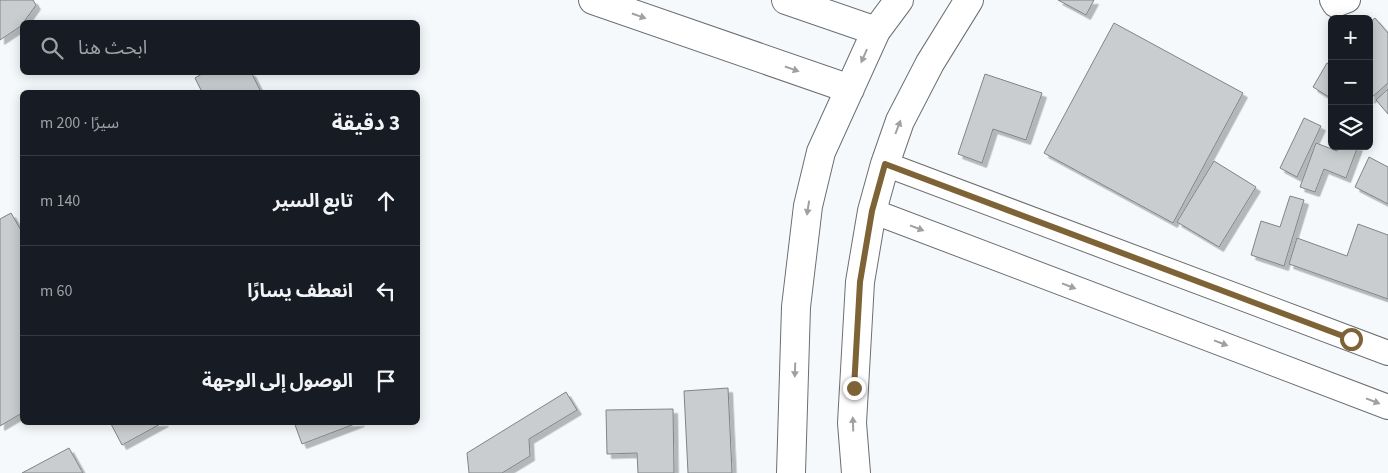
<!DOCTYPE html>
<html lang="ar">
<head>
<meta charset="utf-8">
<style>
	body { margin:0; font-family:"Source Sans 3","Noto Sans Arabic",sans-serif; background:#20242c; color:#f1f3f6; direction:rtl }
	.controls { position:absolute; right:15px; top:15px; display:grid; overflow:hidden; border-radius:8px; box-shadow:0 2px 12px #0003 }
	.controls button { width:45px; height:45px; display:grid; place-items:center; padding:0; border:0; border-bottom:1px solid #363941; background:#171b24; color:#f1f3f6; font:25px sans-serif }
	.stop { position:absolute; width:15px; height:15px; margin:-11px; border:4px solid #7d6335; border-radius:50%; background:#fff }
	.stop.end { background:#7d6335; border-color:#fff; box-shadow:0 1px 5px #0008 }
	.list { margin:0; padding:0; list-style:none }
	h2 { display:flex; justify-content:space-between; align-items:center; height:65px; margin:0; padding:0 20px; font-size:21px }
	h2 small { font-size:16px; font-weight:400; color:#9ea1a6 }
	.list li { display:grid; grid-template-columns:32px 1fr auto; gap:15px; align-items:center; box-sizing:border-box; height:90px; padding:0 20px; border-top:1px solid #363941 }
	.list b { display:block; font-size:19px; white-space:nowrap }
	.list em { font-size:16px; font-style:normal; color:#9ea1a6 }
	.icon { flex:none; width:28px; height:28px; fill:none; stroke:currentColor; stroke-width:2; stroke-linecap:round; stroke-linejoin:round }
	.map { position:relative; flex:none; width:1388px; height:473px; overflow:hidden; direction:ltr }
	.search { position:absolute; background:#171b24; box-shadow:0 2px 12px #0003; left:20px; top:20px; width:400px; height:55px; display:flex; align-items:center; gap:12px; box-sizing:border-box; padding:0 18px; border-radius:8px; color:#9ea1a6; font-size:19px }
	.panel { position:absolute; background:#171b24; box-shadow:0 2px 12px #0003; left:20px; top:90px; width:400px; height:335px; border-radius:8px; direction:rtl }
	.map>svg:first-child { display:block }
	.building { fill:#c9cdd0; stroke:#818486; filter:url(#shadow) }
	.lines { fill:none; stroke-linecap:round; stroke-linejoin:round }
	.minor-casing { stroke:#6b6f71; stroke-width:26 }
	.tertiary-casing { stroke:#6b6f71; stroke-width:30 }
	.minor { stroke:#fff; stroke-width:24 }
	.tertiary { stroke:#fff; stroke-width:28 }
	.oneway { fill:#9fa0a0 }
	.route { stroke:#7d6335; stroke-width:6 }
</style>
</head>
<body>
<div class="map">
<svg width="1388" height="473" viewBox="0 0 1388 473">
	<defs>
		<filter id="shadow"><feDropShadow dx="4.5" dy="4.5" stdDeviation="0" flood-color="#0004"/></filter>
	</defs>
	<rect width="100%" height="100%" fill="#f5f9fb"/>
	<path class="building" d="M0,0h33l3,5 -15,21 -21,14z
		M1058,0h36l-8,15z
		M1375,18l13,15v50l-18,16 -1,-76z
		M1114,23l129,70 -70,130 -129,-70z
		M1327,63l5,2v34l-19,-12z
		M205,72h46l10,20h-59l-7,-14z
		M985,74l57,19 -16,47 -33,-11 -11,34 -24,-9z
		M1388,89v25l-12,-14z
		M1304,118l17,8 -24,51 -17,-9z
		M1316,143l21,8 1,-5h20l-12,32 -22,-9 -9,23 -15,-5z
		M1369,157l19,10v37l-33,-17z
		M1214,161l42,26 -37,60 -42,-25z
		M1290,196l14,4 -20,66 -33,-11 10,-34 19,6z
		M11,213l11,19v181l-22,13v-207z
		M1358,224l30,11v64l-99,-35 8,-26 50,18z
		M728,388l4,85h-44l-4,-82z
		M566,392l11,18 -48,29 1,17 -28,17h-33l-2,-20z
		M673,409l1,64h-36l-1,-20 -30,1 -1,-44z
		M110,422h54l-42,23z
		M294,422h66l-58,22z
		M69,448l14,25h-61z"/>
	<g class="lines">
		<defs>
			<path id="minor" d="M1332,0l3,5 13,-5
				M885,164l503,189
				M872,211l516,196"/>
			<path id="tertiary" d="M593,0l257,89
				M786,0l90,31
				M791,473l5,-166 12,-101 13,-54 55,-121 23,-31
				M856,473l-4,-50 8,-141 12,-71 13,-47 15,-43 30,-58 39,-63"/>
		</defs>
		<use href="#minor" class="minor-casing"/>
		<use href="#tertiary" class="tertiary-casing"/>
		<use href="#minor" class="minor"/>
		<use href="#tertiary" class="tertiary"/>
	</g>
	<defs><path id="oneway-solid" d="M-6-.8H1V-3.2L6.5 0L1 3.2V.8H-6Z" transform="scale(1.25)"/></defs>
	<g class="oneway">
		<use href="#oneway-solid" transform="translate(639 16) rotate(19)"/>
		<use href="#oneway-solid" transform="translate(864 56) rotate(114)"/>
		<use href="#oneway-solid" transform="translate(792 69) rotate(19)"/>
		<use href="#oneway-solid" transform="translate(898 127) rotate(-69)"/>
		<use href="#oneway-solid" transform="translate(808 208) rotate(99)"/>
		<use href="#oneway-solid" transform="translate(917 228) rotate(21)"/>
		<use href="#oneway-solid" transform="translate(1069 286) rotate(21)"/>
		<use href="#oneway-solid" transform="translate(1221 343) rotate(21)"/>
		<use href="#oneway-solid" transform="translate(795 370) rotate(92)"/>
		<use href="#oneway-solid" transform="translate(1373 401) rotate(21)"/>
		<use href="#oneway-solid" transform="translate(853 424) rotate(-92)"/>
	</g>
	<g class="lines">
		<path class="route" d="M854,388l6,-106 12,-71 13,-47 466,175"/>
	</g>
</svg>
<div class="controls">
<button>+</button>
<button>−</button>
<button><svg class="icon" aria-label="layers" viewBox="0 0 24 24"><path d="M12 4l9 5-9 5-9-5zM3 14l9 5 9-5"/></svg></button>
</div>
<div class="stop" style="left:1351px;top:339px"></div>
<div class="stop end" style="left:854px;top:388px"></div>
<div class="search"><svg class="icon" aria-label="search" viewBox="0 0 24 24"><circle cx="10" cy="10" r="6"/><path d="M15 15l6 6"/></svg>ابحث هنا</div>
<section class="panel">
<h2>3 دقيقة<small>سيرًا · 200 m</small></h2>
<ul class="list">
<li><svg class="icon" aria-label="ahead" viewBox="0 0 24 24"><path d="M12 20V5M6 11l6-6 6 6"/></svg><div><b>تابع السير</b></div><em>140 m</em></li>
<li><svg class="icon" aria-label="left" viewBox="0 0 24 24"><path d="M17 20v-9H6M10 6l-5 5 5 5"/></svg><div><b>انعطف يسارًا</b></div><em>60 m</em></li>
<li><svg class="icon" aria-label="arrive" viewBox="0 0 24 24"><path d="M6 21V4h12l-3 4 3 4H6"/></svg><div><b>الوصول إلى الوجهة</b></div></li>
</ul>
</section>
</div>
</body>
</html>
